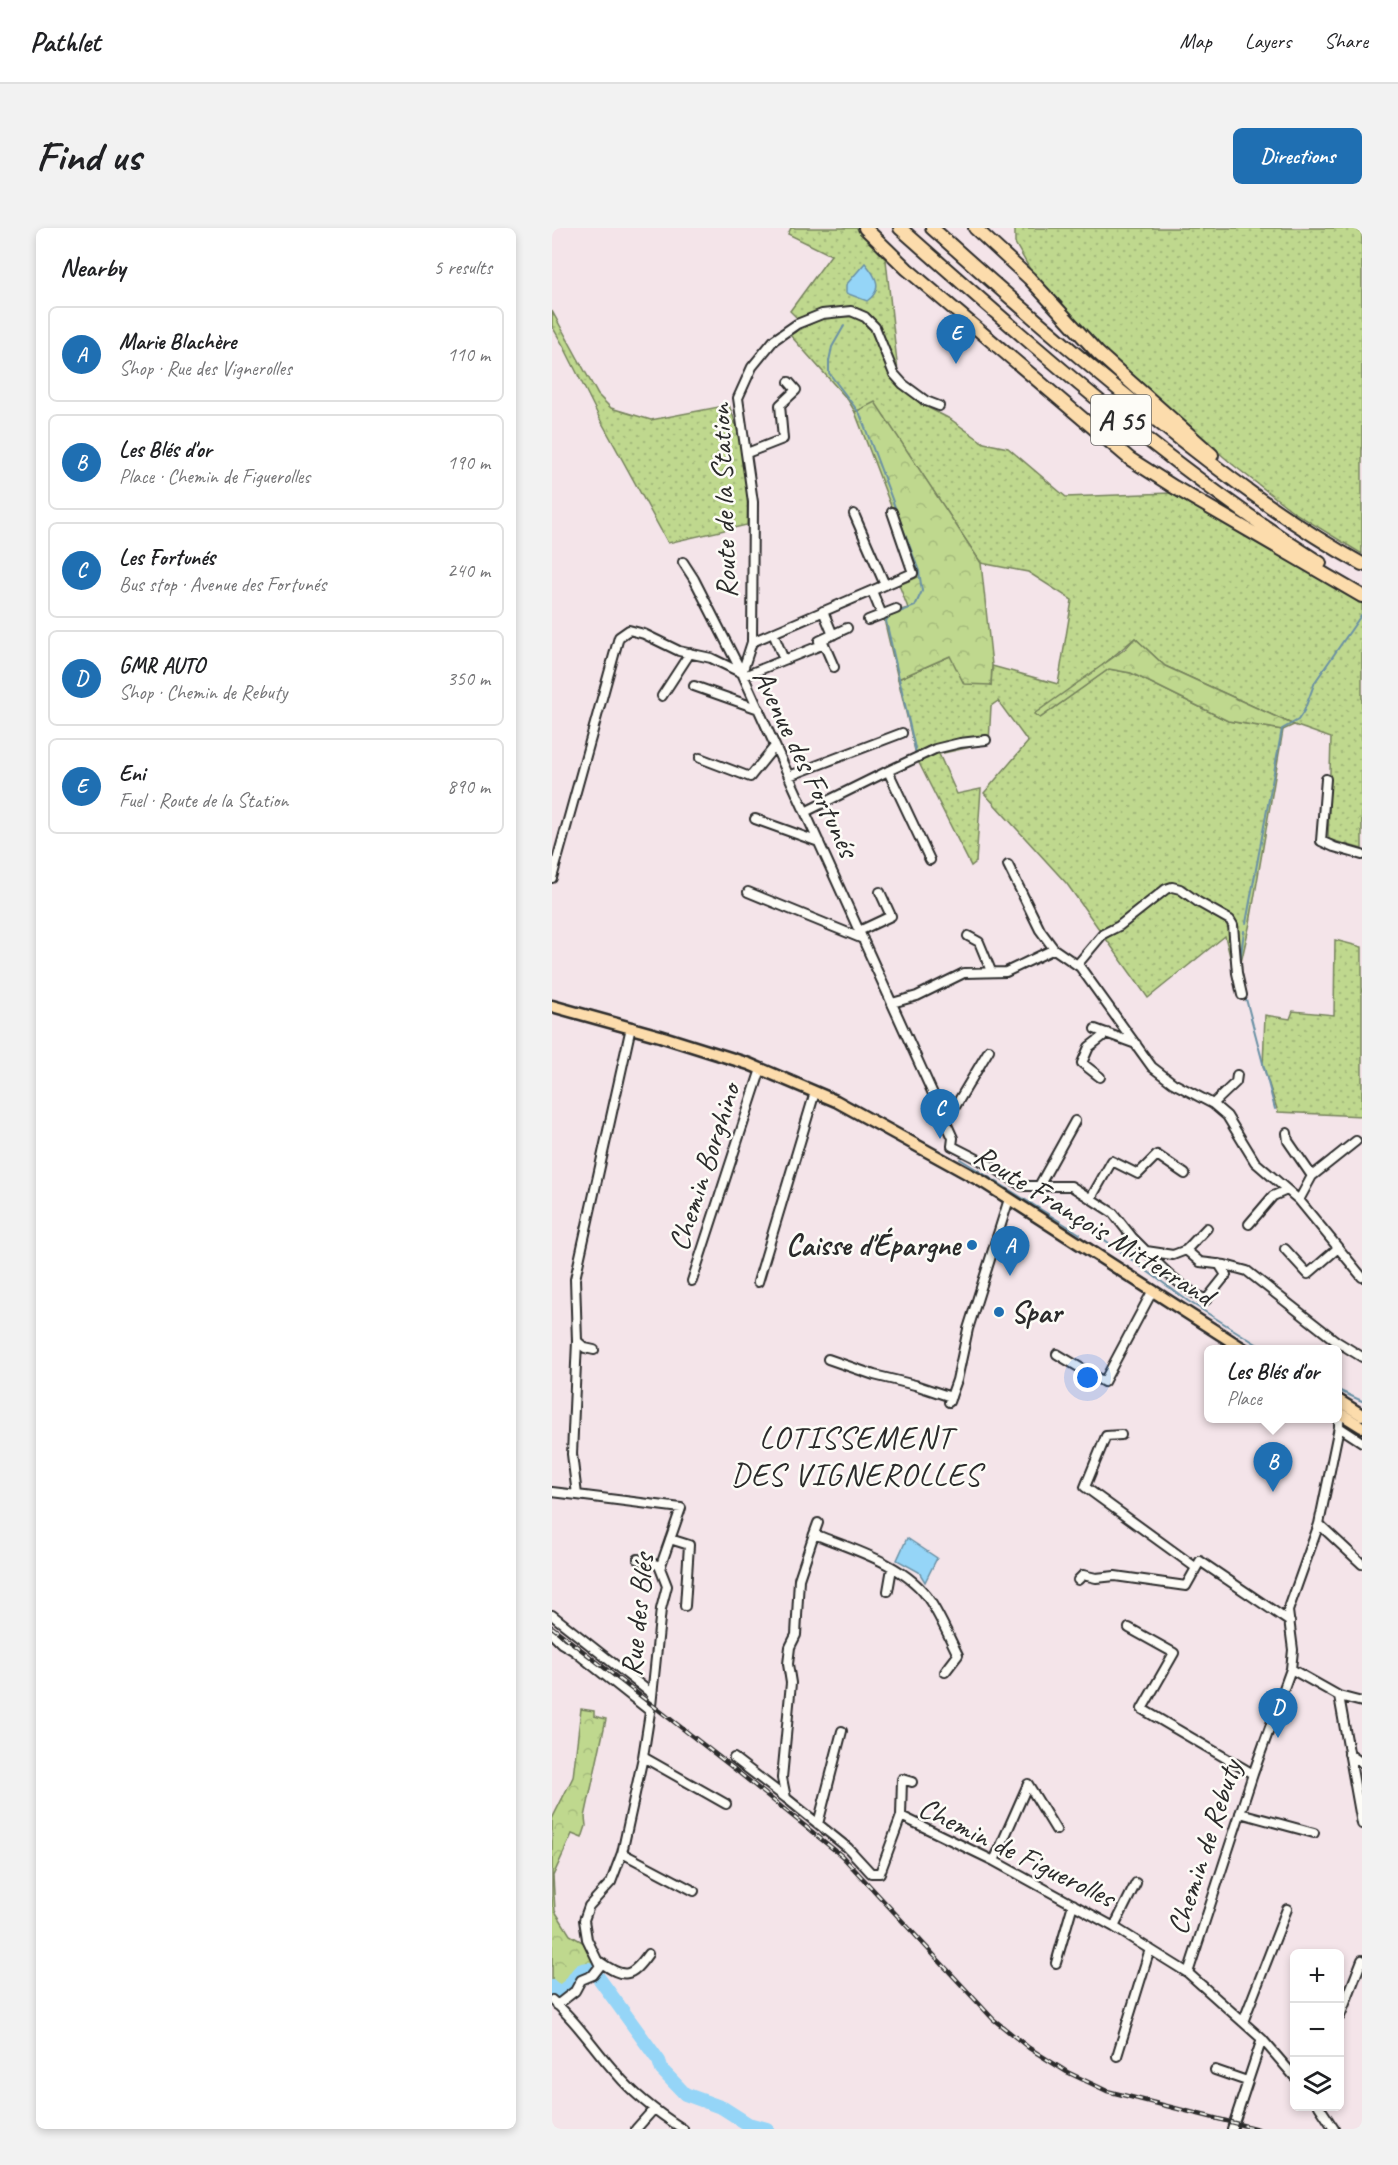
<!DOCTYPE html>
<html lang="en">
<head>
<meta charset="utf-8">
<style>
	body { margin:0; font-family:Caveat,sans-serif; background:#f2f2f2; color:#202124 }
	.controls { position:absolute; right:18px; bottom:18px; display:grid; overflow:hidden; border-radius:9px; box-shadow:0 3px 9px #0003 }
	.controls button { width:54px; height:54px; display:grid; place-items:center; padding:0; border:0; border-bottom:2px solid #e0e0e0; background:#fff; color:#202124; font:30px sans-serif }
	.you { position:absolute; left:536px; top:1150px; width:21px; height:21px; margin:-15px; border:4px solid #fff; border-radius:50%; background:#1a73e8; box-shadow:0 0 0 9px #1a73e833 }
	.badge { display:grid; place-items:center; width:39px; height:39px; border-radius:50%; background:#1f6fb2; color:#fff; font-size:20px; font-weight:700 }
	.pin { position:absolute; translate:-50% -50px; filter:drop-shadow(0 2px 3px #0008) }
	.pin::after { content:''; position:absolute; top:32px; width:21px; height:18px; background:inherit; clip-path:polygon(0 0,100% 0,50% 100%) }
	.popup { position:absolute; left:652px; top:1117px; width:138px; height:78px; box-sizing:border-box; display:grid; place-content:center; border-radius:9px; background:#fff; filter:drop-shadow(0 2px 4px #0005); font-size:20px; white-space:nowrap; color:#757577 }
	.popup b { font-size:22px; color:#202124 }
	.popup::after { content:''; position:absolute; left:50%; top:100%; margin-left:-12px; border:12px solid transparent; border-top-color:#fff }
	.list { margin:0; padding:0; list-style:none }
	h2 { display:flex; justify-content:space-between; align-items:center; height:78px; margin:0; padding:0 24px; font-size:26px }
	h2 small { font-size:20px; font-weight:400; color:#757577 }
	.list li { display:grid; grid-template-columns:39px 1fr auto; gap:18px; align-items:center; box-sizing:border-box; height:96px; margin:0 12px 12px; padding:0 12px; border:2px solid #e0e0e0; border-radius:9px }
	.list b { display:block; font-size:22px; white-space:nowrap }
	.list p { margin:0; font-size:20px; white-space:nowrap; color:#757577 }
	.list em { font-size:20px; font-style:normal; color:#757577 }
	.icon { flex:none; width:33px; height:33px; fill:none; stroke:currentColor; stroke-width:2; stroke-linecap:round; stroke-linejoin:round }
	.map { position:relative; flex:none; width:810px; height:1901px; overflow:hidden; border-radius:9px }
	header { display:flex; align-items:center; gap:36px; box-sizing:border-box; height:84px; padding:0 30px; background:#fff; border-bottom:2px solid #e0e0e0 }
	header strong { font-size:28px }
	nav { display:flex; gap:33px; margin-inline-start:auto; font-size:21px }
	.intro { display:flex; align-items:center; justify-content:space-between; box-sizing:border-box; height:144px; padding:0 36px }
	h1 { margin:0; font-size:42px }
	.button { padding:15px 27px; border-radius:9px; background:#1f6fb2; color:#fff; font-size:21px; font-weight:700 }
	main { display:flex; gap:36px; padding:0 36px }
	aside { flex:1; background:#fff; border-radius:9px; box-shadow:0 3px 9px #0003 }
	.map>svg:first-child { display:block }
	.grass { fill:url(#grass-dots); stroke:#75825c; stroke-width:1.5 }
	.forest { fill:url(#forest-crowns); stroke:#75825c; stroke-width:1.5 }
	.water { fill:#95d5f7; stroke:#6b91a5; stroke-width:1.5 }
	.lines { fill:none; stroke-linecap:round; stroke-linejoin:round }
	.stream { stroke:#6b91a5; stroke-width:2 }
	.river { stroke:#95d5f7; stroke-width:14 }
	.minor-casing { stroke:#2b2b2b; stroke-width:12 }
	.major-casing { stroke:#2b2b2b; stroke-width:15 }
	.highway-casing { stroke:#2b2b2b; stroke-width:16 }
	.minor { stroke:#fdfcf7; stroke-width:8 }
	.major { stroke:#fcdcac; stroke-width:10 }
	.highway { stroke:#fcdcac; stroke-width:12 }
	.rail-casing { stroke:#2b2b2b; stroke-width:4.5 }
	.rail { stroke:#fdfcf7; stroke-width:2; stroke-dasharray:7; stroke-linecap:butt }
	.poi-dot { fill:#1f6fb2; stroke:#fdfcf7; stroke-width:2 }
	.labels { text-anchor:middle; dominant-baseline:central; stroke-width:5; stroke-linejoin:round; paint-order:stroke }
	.shield { fill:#fdfcf7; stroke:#6a6a68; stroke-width:1.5 }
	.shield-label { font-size:28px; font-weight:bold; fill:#2b2b2b }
	.street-label { font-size:30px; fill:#2b2b2b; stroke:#fdfcf7 }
	.poi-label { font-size:30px; font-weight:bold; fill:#2b2b2b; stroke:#fdfcf7; text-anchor:end }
	.neighbourhood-label { font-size:32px; letter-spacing:1.5px; fill:#2b2b2b; stroke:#fdfcf7 }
</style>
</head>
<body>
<header>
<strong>Pathlet</strong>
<nav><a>Map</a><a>Layers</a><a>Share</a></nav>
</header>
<div class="intro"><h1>Find us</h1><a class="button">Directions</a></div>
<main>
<aside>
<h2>Nearby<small>5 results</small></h2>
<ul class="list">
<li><span class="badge">A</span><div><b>Marie Blachère</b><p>Shop · Rue des Vignerolles</p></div><em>110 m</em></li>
<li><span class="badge">B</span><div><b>Les Blés d'or</b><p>Place · Chemin de Figuerolles</p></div><em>190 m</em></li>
<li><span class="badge">C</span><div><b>Les Fortunés</b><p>Bus stop · Avenue des Fortunés</p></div><em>240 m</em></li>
<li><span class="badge">D</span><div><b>GMR AUTO</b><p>Shop · Chemin de Rebuty</p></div><em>350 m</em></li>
<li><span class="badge">E</span><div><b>Eni</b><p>Fuel · Route de la Station</p></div><em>890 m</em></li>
</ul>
</aside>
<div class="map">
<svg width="810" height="1901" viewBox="0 0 810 1901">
	<defs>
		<pattern id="grass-dots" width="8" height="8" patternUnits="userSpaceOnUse" patternTransform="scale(1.5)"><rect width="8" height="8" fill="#bfd88e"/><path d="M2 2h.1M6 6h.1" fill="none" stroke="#a4ba7b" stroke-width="1.8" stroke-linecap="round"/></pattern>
		<pattern id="forest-crowns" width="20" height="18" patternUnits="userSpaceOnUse" patternTransform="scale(1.5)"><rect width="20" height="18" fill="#bfd88e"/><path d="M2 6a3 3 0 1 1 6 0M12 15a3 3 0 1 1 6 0" fill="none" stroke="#a4ba7b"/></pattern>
	</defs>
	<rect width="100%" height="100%" fill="#f4e4e9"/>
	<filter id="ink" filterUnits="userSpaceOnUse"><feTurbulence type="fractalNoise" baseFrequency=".0167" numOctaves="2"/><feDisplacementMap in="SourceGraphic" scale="12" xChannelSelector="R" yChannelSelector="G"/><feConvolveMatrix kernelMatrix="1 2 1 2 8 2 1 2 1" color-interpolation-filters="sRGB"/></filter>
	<g filter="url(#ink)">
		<path class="grass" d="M239,0h68l27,32 12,112 -13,-29 -26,-32 -16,-3 -26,4 -19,7 -8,-8 41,-56 -43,-21z
			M463,0h347v326l-67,-41 -63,-49 -117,-101 -84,-92 -16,-28z
			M0,83l46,84 13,13 40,12 78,-15c15,38 20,79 18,120l-79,18 -67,-122 -37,-74 -12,-21z
			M285,88l20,1 13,9 23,54 28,24 29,15 34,24 24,5 58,49 104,-4 192,108v248l-34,-10 3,-101 -37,-13 -129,-59 -30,-28 -95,80 69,-49 22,4 97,48 55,9 -33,193 -10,44v30l-15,-61 -77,62 -81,-114 -83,-91 44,-51 -30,-41 -7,5 -2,37 -50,11 18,40 24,-5 -5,73 -5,4 -54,-107 -19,-80 52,-23 41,29 1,-19 66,18 14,-84 -44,-28 -47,-9 -106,-160 -20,9 -7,-12 -58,-65 28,-15z
			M783,712l27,7v169l-84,-4 -15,-46 2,-51 25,4 3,-8 41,4z"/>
		<path class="forest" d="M323,174l106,161 11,102 -1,20 -27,-1 -14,-28 -52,23 -15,-64 25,-7 -9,-23 19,-8 -63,-165z
			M583,410l30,28 129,59 -11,5 -55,-9 -97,-48 -22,-4 -69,49 -6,-4 91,-65z
			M29,1481l13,2v5l12,3 -21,98 1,9 -4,12 -10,-4 -19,42 2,35 15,24 16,9 12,20 -10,10 -33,23 -3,-3v-175l21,-42z"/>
		<path class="water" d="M313,35c11,13 19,26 2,38l-21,-8v-8z
			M355,1310l30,20 -12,24 -6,-10 -22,-12z"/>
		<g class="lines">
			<path class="stream" d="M292,98l-12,21 -3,14v12l31,41 59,157 3,20 -7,15 -26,10 -3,5 30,132
				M694,695l36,-194 16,-9 6,-9 11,-29 47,-68
				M688,735l4,-32
				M693,767l30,114
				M408,931l120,75
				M490,966l146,107 78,49
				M786,1162l24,11"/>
			<path class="river" d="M0,1759l5,6c3,-2 7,-3 9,-5 11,-8 10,-23 27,-18l66,91 3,9 23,24 38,14 25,16 19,5"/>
			<defs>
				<path id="minor" d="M195,225l36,-14 -3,-34 16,-15 -7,-8
					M131,334l11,17 48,94
					M333,357l28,-12 -21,-61
					M320,363l10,24
					M271,383l10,24
					M316,392l28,-11
					M221,405l9,22
					M267,413l28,-13
					M200,414l133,-57 -31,-71
					M190,445l10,-31 1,-140 -15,-104 14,-31 22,-27 23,-16 25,-10 29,-3 14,6 10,10 19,47 9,10 23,17 13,5
					M192,448l80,-32 10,23
					M142,458l65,23
					M110,468l28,-43
					M148,530l50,19 25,-31
					M336,543l47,-22 25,-6 26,-3
					M237,548l113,-43
					M774,551l-5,62 13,6 28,8
					M253,584l83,-41 42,89
					M203,591l64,23
					M456,637l32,65 14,19 26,18 72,100 21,16 40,21 14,12 28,46 44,38 63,77
					M0,650l67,-241 10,-7 15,4 35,17 32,7 31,15 211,465 -1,8 41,21 29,19h49l42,27 19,24 14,14 27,4 13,-5 14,12 25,3 22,6 89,70 26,16
					M196,664l115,47
					M307,703l32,-15 -11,-24
					M416,708l11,6 12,29
					M525,737l26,-31 16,-8 47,-37 6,-2 8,2 18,13 32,18 3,5 4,48 5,22
					M340,775l25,-7 47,-23 42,-1 48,-23
					M543,801l41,15
					M548,849l-18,-14 7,-16 18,-14
					M661,876l23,-22 1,-7
					M394,894l43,-72
					M735,905l1,8 24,35
					M487,958l36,-65
					M539,970l21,-37 26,13 19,-19 28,19
					M747,972l13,-24 44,-35
					M697,996l24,-28 14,-6
					M733,1021l23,25 30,-26
					M634,1022l21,-22
					M594,1023c18,20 36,37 60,49l20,-25 -7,-11
					M140,1053l69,-212
					M206,1054l57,-190
					M42,1122l-9,-2 -8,-7 -2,-62 56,-252
					M505,1126l47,28 49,-92
					M276,1131l46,16 41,10 36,12
					M397,1174l8,-22 11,-51 41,-130
					M787,1199l23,15
					M569,1207l-15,1 -21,51 110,80
					M0,1264l25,3
					M767,1296l43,40
					M262,1306l4,-11
					M118,1311l19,6 -4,61
					M86,1331l23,7
					M526,1352l5,-5 13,3 19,-2 71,10 14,-25 90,61
					M336,1363l4,-23
					M0,1387l100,79
					M577,1400l45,25 -32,56 111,65
					M0,1406l9,9 12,7 77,61
					M739,1441l48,27 23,128
					M393,1444l13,-17c-9,-18 -17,-37 -28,-54 -22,-36 -78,-52 -116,-67l-15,45 -3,56 -6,12 -2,17 3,19 -9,95 4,20 62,50 23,25h9l21,-57 93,45 120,66 74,46 74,66 32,37
					M787,1468l23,6
					M797,1526l13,9
					M91,1529l83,47
					M182,1530l52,40
					M688,1585l74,20
					M349,1588l1,-37 10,3
					M266,1596l24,-93
					M70,1625l72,38
					M442,1633l34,-77 28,46
					M562,1699l22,-44
					M48,1734c24,17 31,16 48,-8
					M504,1735l17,-59
					M636,1745l65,-199 38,-105 2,-19 -5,-39 31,-87 20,-97v-14
					M0,1772c25,21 42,49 64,73 19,23 42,40 67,56
					M5,1777l18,-14 6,-11 12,-5 7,-9 -13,-27 -3,-19 5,-14 22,-24 11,-29 21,-96 8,-51 10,-97 6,-23 -7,-18 21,-60 -104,-13 -5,-41 5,-113
					M788,1788l22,-56
					M691,1794l44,-113
					M565,1828l33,-107
					M663,1842l32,11
					M767,1878l15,23
					M84,1901l17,-19
					M680,1901l30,-90"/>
				<path id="major" d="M0,778l108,30 89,28 87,37 147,81 262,168
					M786,1172l24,15
					M786,1184l24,15"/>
				<path id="highway" d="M313,0l42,41 223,190 44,28 188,109
					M348,0c135,120 267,238 420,335
					M380,0c71,64 143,127 218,187 67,54 136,107 212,149
					M423,0l54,50 69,75 114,102"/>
			</defs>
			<use href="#minor" class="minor-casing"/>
			<use href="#major" class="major-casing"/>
			<use href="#highway" class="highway-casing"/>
			<use href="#minor" class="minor"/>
			<use href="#major" class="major"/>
			<use href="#highway" class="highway"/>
			<defs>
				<path id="rail" d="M0,1399l180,140 110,89 151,163 36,29 38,24 40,19 151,38"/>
			</defs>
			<use href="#rail" class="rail-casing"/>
			<use href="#rail" class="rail"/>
		</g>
	</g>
	<g class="poi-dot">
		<circle cx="420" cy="1017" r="6"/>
		<circle cx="447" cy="1084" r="6"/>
	</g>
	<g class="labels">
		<rect class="shield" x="539" y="167" width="60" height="50" rx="4.5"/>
		<g class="shield-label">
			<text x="569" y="192">A 55</text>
		</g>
		<g class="street-label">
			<text transform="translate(171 273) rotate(-92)">Route de la Station</text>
			<text transform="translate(254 535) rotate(64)">Avenue des Fortunés</text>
			<text transform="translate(152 939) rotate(-72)">Chemin Borghino</text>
			<text transform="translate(542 997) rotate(32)">Route François Mitterrand</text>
			<text transform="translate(85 1387) rotate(-84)">Rue des Blés</text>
			<text transform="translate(652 1619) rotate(-72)">Chemin de Rebuty</text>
			<text transform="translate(465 1624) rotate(26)">Chemin de Figuerolles</text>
		</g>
		<g class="poi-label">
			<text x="408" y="1017">Caisse d'Épargne</text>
			<text x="459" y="1084" text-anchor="start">Spar</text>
		</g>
		<g class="neighbourhood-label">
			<text x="304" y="1209">LOTISSEMENT<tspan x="304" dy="37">DES VIGNEROLLES</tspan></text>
		</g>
	</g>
</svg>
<div class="controls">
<button>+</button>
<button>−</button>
<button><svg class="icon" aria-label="layers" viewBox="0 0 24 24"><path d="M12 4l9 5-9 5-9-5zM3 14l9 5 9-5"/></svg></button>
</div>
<div class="you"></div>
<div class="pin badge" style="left:458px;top:1048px">A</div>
<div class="pin badge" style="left:721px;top:1264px">B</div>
<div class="popup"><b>Les Blés d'or</b>Place</div>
<div class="pin badge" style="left:388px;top:911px">C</div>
<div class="pin badge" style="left:726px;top:1510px">D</div>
<div class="pin badge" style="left:404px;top:136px">E</div>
</div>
</main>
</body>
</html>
